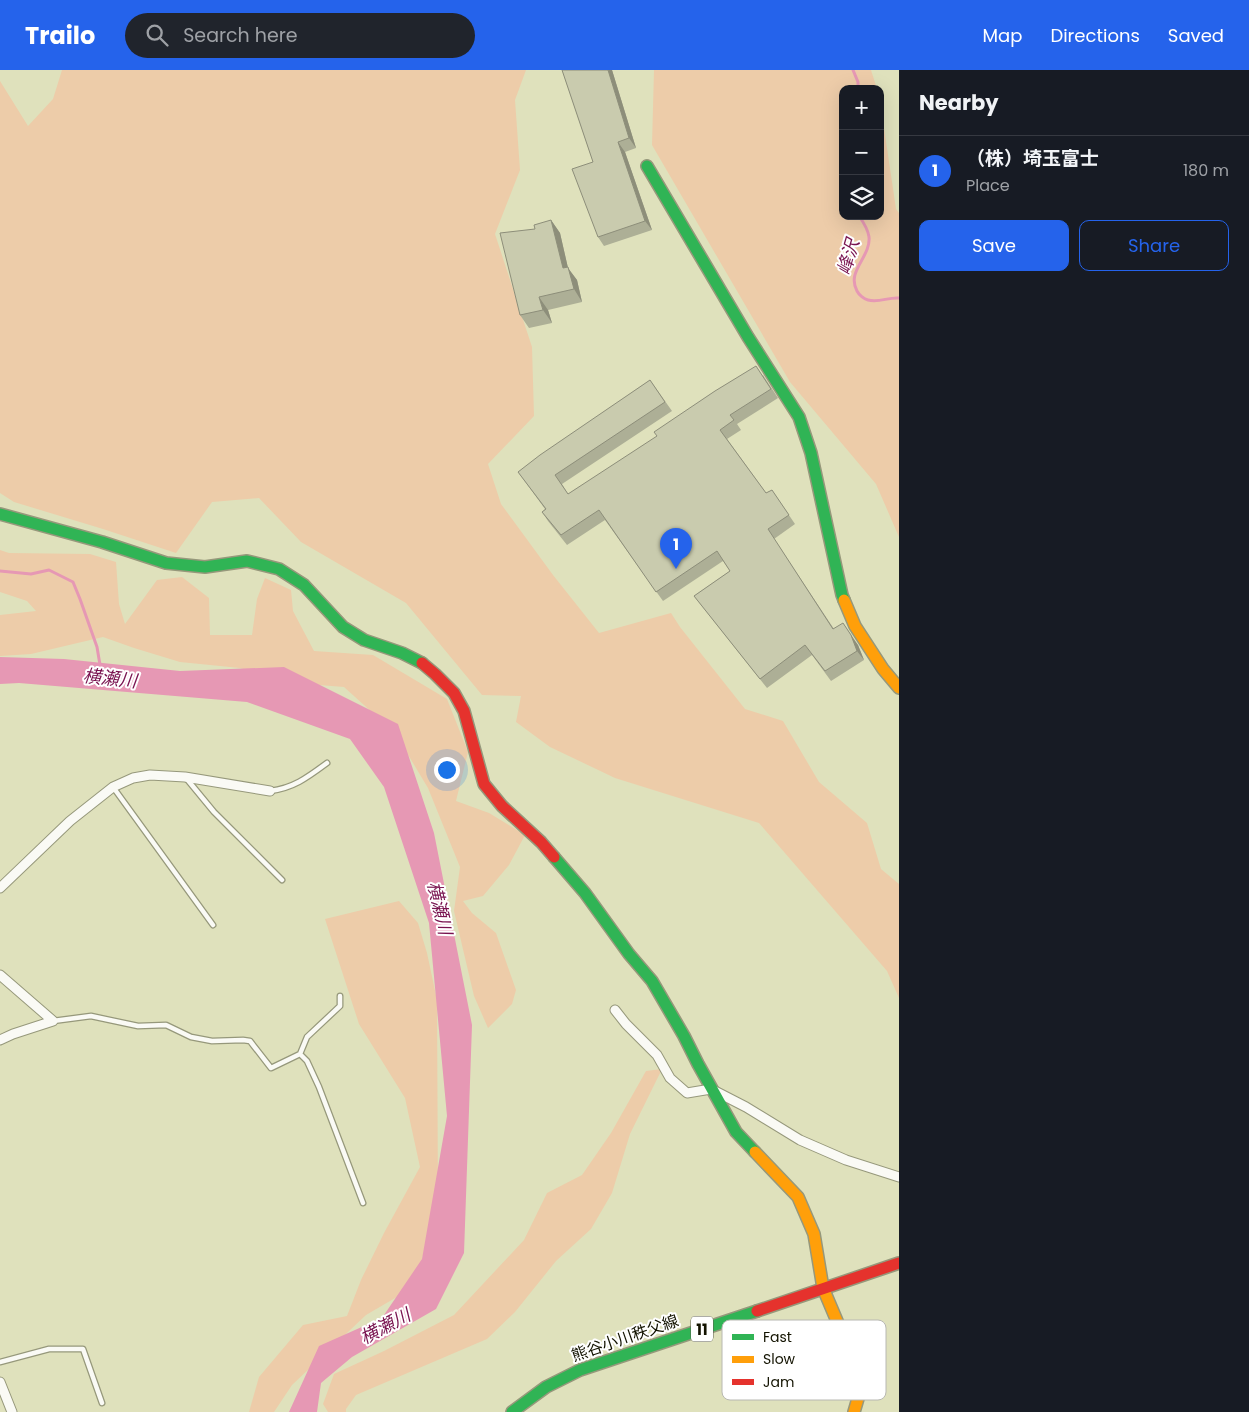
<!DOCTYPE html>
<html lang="en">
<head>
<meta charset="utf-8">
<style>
	body { margin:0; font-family:Poppins,"Noto Sans JP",sans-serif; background:#20242c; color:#f1f3f6 }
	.controls { position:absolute; right:15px; top:15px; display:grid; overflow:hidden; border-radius:10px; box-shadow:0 5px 20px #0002 }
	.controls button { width:45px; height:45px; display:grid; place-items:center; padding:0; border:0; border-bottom:1px solid #363941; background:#171b24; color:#f1f3f6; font:25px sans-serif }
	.you { position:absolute; left:446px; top:699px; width:18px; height:18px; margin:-12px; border:4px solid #fff; border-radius:50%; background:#1a73e8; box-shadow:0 0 0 8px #1a73e833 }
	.badge { display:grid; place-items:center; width:32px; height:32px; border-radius:50%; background:#2563eb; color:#fff; font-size:16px; font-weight:700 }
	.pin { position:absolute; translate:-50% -41px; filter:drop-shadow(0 1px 2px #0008) }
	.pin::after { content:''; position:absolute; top:26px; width:18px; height:15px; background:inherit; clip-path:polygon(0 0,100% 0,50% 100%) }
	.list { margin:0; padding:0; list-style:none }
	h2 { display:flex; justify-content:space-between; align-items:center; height:65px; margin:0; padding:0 20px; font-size:21px }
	h2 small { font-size:16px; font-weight:400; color:#9ea1a6 }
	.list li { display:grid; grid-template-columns:32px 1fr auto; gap:15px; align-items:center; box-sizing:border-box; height:70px; padding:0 20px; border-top:1px solid #363941 }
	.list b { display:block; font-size:19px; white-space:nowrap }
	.list p { margin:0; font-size:16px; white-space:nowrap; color:#9ea1a6 }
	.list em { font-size:16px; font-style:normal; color:#9ea1a6 }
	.actions { display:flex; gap:10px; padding:15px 20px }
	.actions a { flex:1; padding:11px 0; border:1px solid #2563eb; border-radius:10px; text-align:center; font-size:18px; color:#2563eb }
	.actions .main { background:#2563eb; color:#fff }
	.icon { flex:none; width:28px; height:28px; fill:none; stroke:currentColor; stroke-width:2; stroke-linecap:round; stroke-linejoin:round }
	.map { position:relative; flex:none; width:899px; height:1342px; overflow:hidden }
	header { display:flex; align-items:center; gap:30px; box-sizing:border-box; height:70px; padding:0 25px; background:#2563eb; color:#fff }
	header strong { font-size:24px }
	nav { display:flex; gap:28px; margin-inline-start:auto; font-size:18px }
	.search { width:350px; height:45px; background:#20242c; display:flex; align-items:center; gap:12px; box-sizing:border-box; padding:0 18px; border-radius:28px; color:#9ea1a6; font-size:19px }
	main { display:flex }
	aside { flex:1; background:#171b24 }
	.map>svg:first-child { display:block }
	.green { fill:#edcca9 }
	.water { fill:#e698b4 }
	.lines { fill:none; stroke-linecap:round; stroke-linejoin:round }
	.stream { stroke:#e698b4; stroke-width:3 }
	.lane-casing { stroke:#96987b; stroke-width:7 }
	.street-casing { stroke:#96987b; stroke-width:11 }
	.fast-casing { stroke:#96987b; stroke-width:14 }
	.slow-casing { stroke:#96987b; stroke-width:14 }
	.jam-casing { stroke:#96987b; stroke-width:14 }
	.lane { stroke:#fafaf5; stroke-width:4.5 }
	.street { stroke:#fafaf5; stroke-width:9 }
	.fast { stroke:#30b455; stroke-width:11 }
	.slow { stroke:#ff9f0a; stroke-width:11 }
	.jam { stroke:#e5322d; stroke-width:11 }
	.wall { fill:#adaf96 }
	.shaded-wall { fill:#8d8e7a }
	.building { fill:#c9cbae; stroke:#8d8e7a }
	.labels { text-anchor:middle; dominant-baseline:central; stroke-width:4; stroke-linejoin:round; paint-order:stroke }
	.shield { fill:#fff; stroke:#5a5a4c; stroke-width:1 }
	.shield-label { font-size:15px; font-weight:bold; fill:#131300 }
	.street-label { font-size:16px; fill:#131300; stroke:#fff }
	.water-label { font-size:18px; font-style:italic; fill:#78124f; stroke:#fff }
	.key { fill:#fff; stroke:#b8b8b2; stroke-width:1 }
	.key-label { font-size:14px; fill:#131300 }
</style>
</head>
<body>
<header>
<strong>Trailo</strong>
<div class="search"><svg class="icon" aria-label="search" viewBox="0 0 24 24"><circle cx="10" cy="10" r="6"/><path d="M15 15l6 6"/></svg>Search here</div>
<nav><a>Map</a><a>Directions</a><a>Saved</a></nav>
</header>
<main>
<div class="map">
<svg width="899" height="1342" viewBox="0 0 899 1342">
	<rect width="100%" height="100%" fill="#dfe1bc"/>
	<path class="green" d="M62,0h464l-11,30 5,70 -25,64 37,113 2,69 -46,48 13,40 52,71 46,58 72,-20 9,14 65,82 38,12 36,61 48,41 14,46 18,15v114l-12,-27 -128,-148 -144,-45 -65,-31 -34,-25 5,-26 -39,-1 -76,-92 -105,-61 -42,-44 -47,4 -36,51 -73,-24 -89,-27 -14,-9v-412l28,45 25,-27z
		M654,0h217l6,19h-34v127h37v-115l16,108 3,4v324l-23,-53 -86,-102 -138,-237z
		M0,480l9,3 81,1 26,8 3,42 6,20 32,-44 25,-3 27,21 1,37h42l5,-36 8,-21 26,12 2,21 21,40 59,4 74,44 21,53 -12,49 33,12 36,22 -16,30 -26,31 -20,5 9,12 24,20 20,57 -4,14 -24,24 -14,-32 -20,-85 6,-44 -32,-79 -33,-55 -51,-46 -50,-4 -54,-15 -60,-6 -46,-14 -31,-11 -72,17 -31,2v-41l36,-4 -9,-10 -27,-9z
		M399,831l19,22 9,30 10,47 1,202 -24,85 -48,28 -74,70 -18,27h-25l10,-35 44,-52 44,-9 14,-36 23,-47 36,-66 -15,-69 -46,-74 -34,-105z
		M662,999l-32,65 -18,59 -21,36 -35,32 -41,51 -28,27 -131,56 -10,14v3h-18l-5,-8 11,-30 50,-23 70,-36 70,-75 23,-47 35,-18 29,-42 35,-62z"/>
	<path class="water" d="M0,587l64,2 116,12 104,-4 114,57 36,109 38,192 -8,228 -28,56 -84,48 -31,26 -4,29h-28l30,-66 63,-28 40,-59 25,-143 -18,-193 -45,-136 -34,-48 -103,-37 -228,-19 -19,1z"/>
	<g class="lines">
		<path class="stream" d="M853,0l5,12v7
			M859,146c5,7 9,13 10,21 2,20 -23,34 -12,54 2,4 7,8 11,9 11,3 20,-3 31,-2
			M0,501l31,3 18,-4 24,12 7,17 17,48 3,18"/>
		<defs>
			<path id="lane" d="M186,708l28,34 68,68
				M113,717l100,138
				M270,721c24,-3 38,-14 57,-28
				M53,951l38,-5 47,10 28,-1 25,12 21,4 31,-1 7,1 21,27 29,-14 7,-17 33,-31v-10
				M300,984l7,7 12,26 44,116
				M0,1292l49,-13h34l19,54"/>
			<path id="street" d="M0,818l70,-67 43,-34 20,-9 17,-3 35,2 85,14
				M0,905l53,46
				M615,940l11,14 31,31 13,23 17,15 24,-4 35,18 54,33 46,20 53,17
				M0,970l13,-6 40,-13
				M0,1312l12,30"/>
			<path id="fast" d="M647,96l101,171 51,80 12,36 31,142 2,5
				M0,444l102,28 64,21 39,4 42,-6 32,8 25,16 39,42 21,13 38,13 20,10
				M554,787l31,36 44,61 23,27 32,55 14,28 38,68 19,20
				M512,1342l34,-25 34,-17 177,-59"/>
			<path id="slow" d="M844,530l11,26 28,43 16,19
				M755,1082l43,45 16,37 9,54 33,78 3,29 -5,17"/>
			<path id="jam" d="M422,593l13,11 19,19 10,18 20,73 18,22 39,36 13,15
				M757,1241l142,-48"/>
		</defs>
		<use href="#lane" class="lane-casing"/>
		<use href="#street" class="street-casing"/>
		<use href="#fast" class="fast-casing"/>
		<use href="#slow" class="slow-casing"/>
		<use href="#jam" class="jam-casing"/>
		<use href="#lane" class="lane"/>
		<use href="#street" class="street"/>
		<use href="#fast" class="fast"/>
		<use href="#slow" class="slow"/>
		<use href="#jam" class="jam"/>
	</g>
	<path class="wall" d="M562,0h50l24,78 -11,4 27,78 -48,16 -6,-9 -5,-75z
		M551,150l9,13 8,35 9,12 5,22 -34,8 4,13 -23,5 -9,-13 15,-86z
		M763,305l15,23 -41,26 4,6 -14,9 39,54 6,-3 23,34 -21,15 60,90 24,16 6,15 -33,21 -19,-26 -45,33 -73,-92 36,-25 -7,-10 -60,40 -58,-81 -38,25 -19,-24 -6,-9 3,-3 -27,-37 132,-92 22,31 -110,73 6,10z"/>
	<path class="shaded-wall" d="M608,0h4l24,78 -7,-10z
		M618,72l7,10 27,78 -7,-9z
		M551,150l9,13 8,35 9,12 5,22 -8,-13 -11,-21z
		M539,227l9,13 4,13 -9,-13z
		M843,553l15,22 6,15 -7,-9z"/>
	<path class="building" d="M562,0h46l21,68 -11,4 27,79 -47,16 -26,-68 21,-7z
		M551,150l12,48 5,-1 6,22 -35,8 4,13 -23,5 -20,-82 35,-4 -1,-4z
		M756,296l15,23 -41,26 4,5 -14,10 46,63 6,-3 17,25 -21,14 65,100 10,-6 8,12 6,16 -32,20 -20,-26 -45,34 -66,-83 36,-25 -13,-20 -61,41 -57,-82 -38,25 -19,-23 4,-3 -28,-37 22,-17 110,-75 15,22 -110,73 13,19 89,-58 -3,-4 61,-41z"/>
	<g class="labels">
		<rect class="shield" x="691" y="1246.5" width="22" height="25" rx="4"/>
		<g class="shield-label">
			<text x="702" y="1259">11</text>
		</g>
		<g class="street-label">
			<text transform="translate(625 1268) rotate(-19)">熊谷小川秩父線</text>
		</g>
		<g class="water-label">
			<text transform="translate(848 187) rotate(-74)">峰沢</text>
			<text transform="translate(110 608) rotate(6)">横瀬川</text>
			<text transform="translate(440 838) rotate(77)">横瀬川</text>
			<text transform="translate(385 1256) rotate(-28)">横瀬川</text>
		</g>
	</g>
	<rect x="722" y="1250" width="164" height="80" rx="8" class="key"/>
	<rect x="732" y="1264" width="22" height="6" fill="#30b455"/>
	<rect x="732" y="1286" width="22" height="7" fill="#ff9f0a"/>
	<rect x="732" y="1309" width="22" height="6" fill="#e5322d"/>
	<g class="key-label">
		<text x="763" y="1272">Fast</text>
		<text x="763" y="1294">Slow</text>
		<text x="763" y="1317">Jam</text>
	</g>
</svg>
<div class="controls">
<button>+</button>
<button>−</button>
<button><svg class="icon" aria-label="layers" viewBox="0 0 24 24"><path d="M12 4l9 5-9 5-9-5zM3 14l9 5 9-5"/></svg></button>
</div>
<div class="you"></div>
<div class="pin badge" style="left:676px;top:499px">1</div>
</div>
<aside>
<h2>Nearby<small></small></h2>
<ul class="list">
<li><span class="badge">1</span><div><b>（株）埼玉富士</b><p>Place</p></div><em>180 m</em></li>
</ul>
<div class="actions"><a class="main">Save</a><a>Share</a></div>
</aside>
</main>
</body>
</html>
